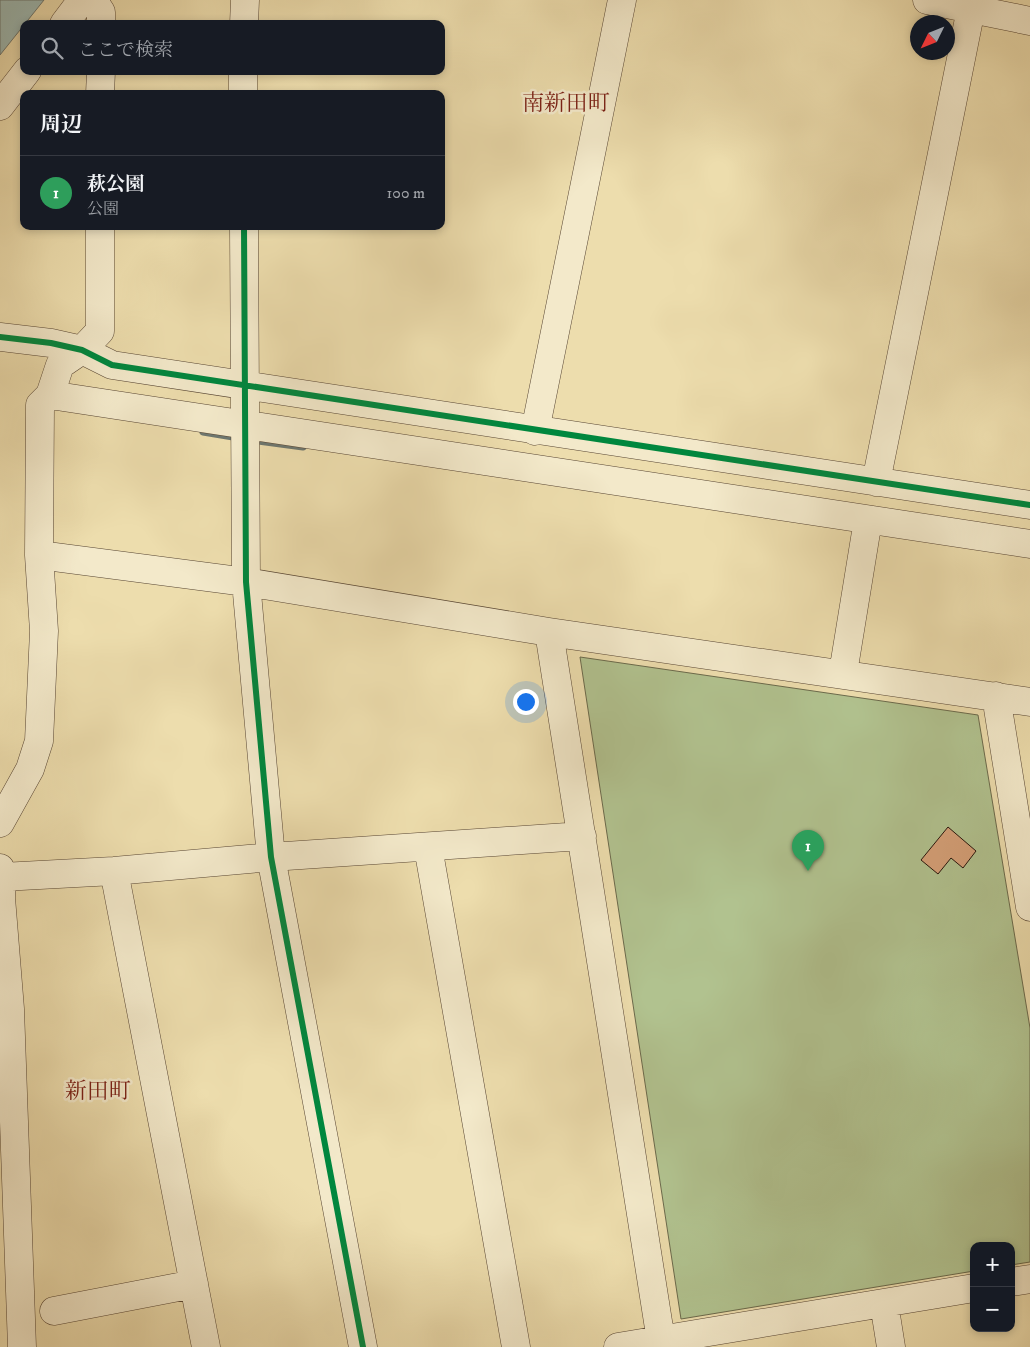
<!DOCTYPE html>
<html lang="ja">
<head>
<meta charset="utf-8">
<style>
	body { margin:0; font-family:"IM FELL DW Pica","Noto Serif JP",serif; background:#242831; color:#f1f3f6 }
	.controls { position:absolute; right:15px; bottom:15px; display:grid; overflow:hidden; border-radius:10px; box-shadow:0 2px 8px #0003 }
	.controls button { width:45px; height:45px; display:grid; place-items:center; padding:0; border:0; border-bottom:1px solid #363941; background:#171b24; color:#f1f3f6; font:25px sans-serif }
	.compass { position:absolute; left:910px; top:15px; width:45px; height:45px; border-radius:50%; background:#171b24; box-shadow:0 2px 8px #0003; rotate:227deg }
	.you { position:absolute; left:525px; top:701px; width:18px; height:18px; margin:-12px; border:4px solid #fff; border-radius:50%; background:#1a73e8; box-shadow:0 0 0 8px #1a73e833 }
	.badge { display:grid; place-items:center; width:32px; height:32px; border-radius:50%; background:#1a73e8; color:#fff; font-size:16px; font-weight:700 }
	.pin { position:absolute; translate:-50% -41px; filter:drop-shadow(0 1px 2px #0008) }
	.pin::after { content:''; position:absolute; top:26px; width:18px; height:15px; background:inherit; clip-path:polygon(0 0,100% 0,50% 100%) }
	.list { margin:0; padding:0; list-style:none }
	h2 { display:flex; justify-content:space-between; align-items:center; height:65px; margin:0; padding:0 20px; font-size:21px }
	h2 small { font-size:16px; font-weight:400; color:#9ea1a6 }
	.list li { display:grid; grid-template-columns:32px 1fr auto; gap:15px; align-items:center; box-sizing:border-box; height:75px; padding:0 20px; border-top:1px solid #363941 }
	.list b { display:block; font-size:19px; white-space:nowrap }
	.list p { margin:0; font-size:16px; white-space:nowrap; color:#9ea1a6 }
	.list em { font-size:16px; font-style:normal; color:#9ea1a6 }
	.icon { flex:none; width:28px; height:28px; fill:none; stroke:currentColor; stroke-width:2; stroke-linecap:round; stroke-linejoin:round }
	.map { position:relative; flex:none; width:1030px; height:1347px; overflow:hidden }
	.search { position:absolute; background:#171b24; box-shadow:0 2px 8px #0003; left:20px; top:20px; width:425px; height:55px; display:flex; align-items:center; gap:12px; box-sizing:border-box; padding:0 18px; border-radius:10px; color:#9ea1a6; font-size:19px }
	.panel { position:absolute; background:#171b24; box-shadow:0 2px 8px #0003; left:20px; top:90px; width:425px; height:140px; border-radius:10px }
	.map>svg:first-child { display:block }
	.green { fill:#b1c28f; stroke:#6b6a4c }
	.water { fill:#9dbab4; stroke:#6d7770 }
	.lines { fill:none; stroke-linecap:round; stroke-linejoin:round }
	.stream { stroke:#6d7770; stroke-width:7 }
	.building { fill:#d6a078; stroke:#25120a }
	.minor-casing { stroke:#574533; stroke-width:29 }
	.minor { stroke:#f3e9ca; stroke-width:28 }
	.cycleway-casing { stroke:#f3e9ca; stroke-width:9 }
	.cycleway { stroke:#00873e; stroke-width:6 }
	.labels { text-anchor:middle; dominant-baseline:central; stroke-width:5; stroke-linejoin:round; paint-order:stroke }
	.quarter-label { font-size:22px; fill:#7a1f14; stroke:#f3e9ca }
</style>
</head>
<body>
<div class="map">
<svg width="1030" height="1347" viewBox="0 0 1030 1347">
	<rect width="100%" height="100%" fill="#edddad"/>
	<filter id="stains"><feTurbulence type="fractalNoise" baseFrequency=".004" numOctaves="4"/><feColorMatrix values="0 0 0 0 .2 0 0 0 0 .09 0 0 0 0 .02 0 0 0 .5 -.17"/></filter>
	<radialGradient id="worn" r=".72"><stop offset=".6" stop-color="#630" stop-opacity="0"/><stop offset="1" stop-color="#630" stop-opacity=".3"/></radialGradient>
	<path class="green" d="M580,657l398,58 52,313v234l-19,3v-19h-37v25l-293,48z"/>
	<path class="water" d="M0,0h44l-44,55z"/>
	<g class="lines">
		<path class="stream" d="M203,432l36,6
			M250,440l53,7"/>
	</g>
	<path class="building" d="M948,827l28,24 -13,17 -12,-10 -13,16 -17,-14z"/>
	<g class="lines">
		<defs>
			<path id="minor" d="M93,0l8,12v12
				M927,0l103,21
				M64,24l18,-24
				M244,24l1,-24
				M243,71v23
				M100,94l1,-23
				M0,106l27,-35
				M244,226l2,356 25,275 92,490
				M0,337l51,6 31,7 30,15 918,140
				M50,395l980,149
				M535,431l87,-431
				M876,482l95,-473
				M39,555l207,27 303,50 481,70
				M549,632l113,715
				M843,673l25,-153
				M996,696l34,211
				M0,823l30,-54 9,-28 5,-110 -5,-76 1,-150 10,-10 10,-30 22,-15 18,-19v-105
				M428,847l88,500
				M0,868l2,9 -1,21 9,111 12,338
				M114,871l92,476
				M2,877l112,-6 157,-14 311,-21
				M1011,1282l19,-3
				M884,1303l7,44
				M54,1311l140,-27
				M618,1347l356,-59"/>
		</defs>
		<use href="#minor" class="minor-casing"/>
		<use href="#minor" class="minor"/>
		<defs>
			<path id="cycleway" d="M244,226l2,356 25,275 92,490
				M0,337l51,6 31,7 30,15 918,140"/>
		</defs>
		<use href="#cycleway" class="cycleway-casing"/>
		<use href="#cycleway" class="cycleway"/>
	</g>
	<g class="labels">
		<g class="quarter-label">
			<text x="566" y="103">南新田町</text>
			<text x="98" y="1091">新田町</text>
		</g>
	</g>
	<rect width="100%" height="100%" filter="url(#stains)"/>
	<rect width="100%" height="100%" fill="url(#worn)"/>
</svg>
<div class="controls">
<button>+</button>
<button>−</button>
</div>
<svg class="compass" viewBox="-18 -18 36 36"><path d="M0-13l5 13h-10z" fill="#e53935"/><path d="M0 13l5-13h-10z" fill="#9ea1a6"/></svg>
<div class="you"></div>
<div class="pin badge" style="left:808px;top:871px;background:#2e9e5b">1</div>
<div class="search"><svg class="icon" aria-label="search" viewBox="0 0 24 24"><circle cx="10" cy="10" r="6"/><path d="M15 15l6 6"/></svg>ここで検索</div>
<section class="panel">
<h2>周辺<small></small></h2>
<ul class="list">
<li><span class="badge" style="background:#2e9e5b">1</span><div><b>萩公園</b><p>公園</p></div><em>100 m</em></li>
</ul>
</section>
</div>
</body>
</html>
